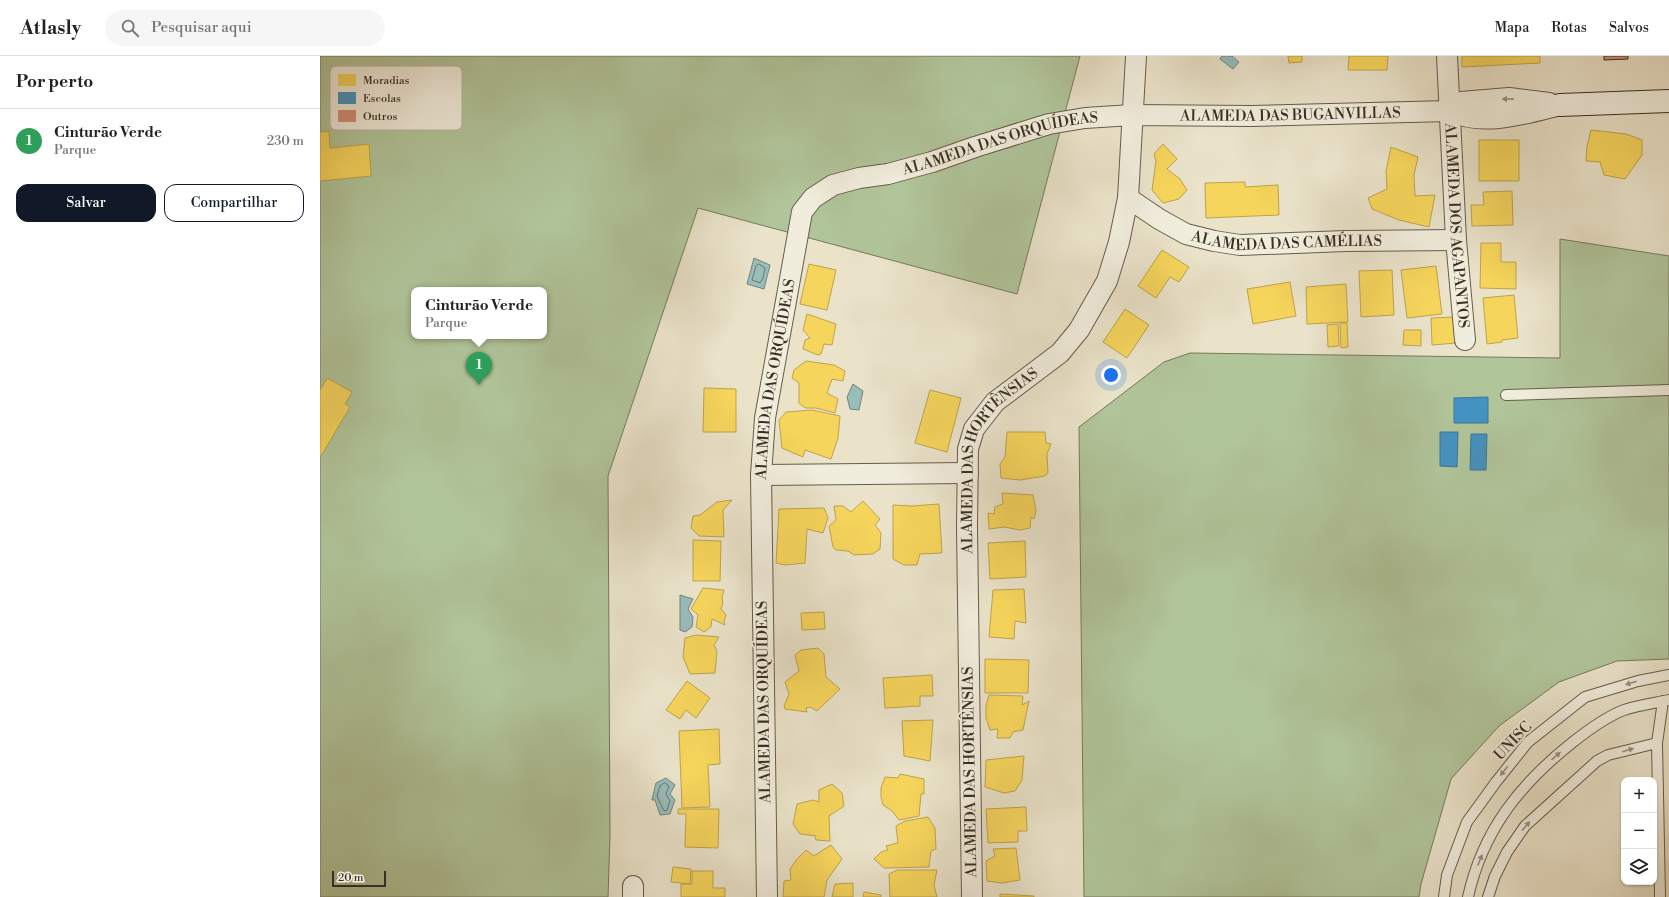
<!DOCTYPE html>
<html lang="pt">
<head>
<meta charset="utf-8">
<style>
	body { margin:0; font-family:"Libre Bodoni",serif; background:#f6f6f6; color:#222 }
	.controls { position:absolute; right:12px; bottom:12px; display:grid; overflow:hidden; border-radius:8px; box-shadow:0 1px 3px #0004 }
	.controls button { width:36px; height:36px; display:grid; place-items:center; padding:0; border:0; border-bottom:1px solid #e0e0e0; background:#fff; color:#222; font:20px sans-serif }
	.scale { position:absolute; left:12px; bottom:10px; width:54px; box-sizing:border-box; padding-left:4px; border:2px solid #3a2f22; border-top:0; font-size:11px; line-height:14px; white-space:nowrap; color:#3a2f22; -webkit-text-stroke:3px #f1eddd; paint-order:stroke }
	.you { position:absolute; left:791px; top:319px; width:14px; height:14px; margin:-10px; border:3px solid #fff; border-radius:50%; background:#1a73e8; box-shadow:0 0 0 6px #1a73e833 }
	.badge { display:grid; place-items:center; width:26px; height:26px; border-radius:50%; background:#111827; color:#fff; font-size:13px; font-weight:700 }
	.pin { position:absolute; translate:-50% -33px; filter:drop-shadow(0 1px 2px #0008) }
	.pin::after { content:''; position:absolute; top:21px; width:14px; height:12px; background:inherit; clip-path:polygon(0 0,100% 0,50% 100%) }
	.popup { position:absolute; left:91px; top:231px; width:136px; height:52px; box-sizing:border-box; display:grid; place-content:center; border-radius:8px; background:#fff; filter:drop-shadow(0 1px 3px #0005); font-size:13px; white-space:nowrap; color:#767676 }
	.popup b { font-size:15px; color:#222 }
	.popup::after { content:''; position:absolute; left:50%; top:100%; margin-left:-8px; border:8px solid transparent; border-top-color:#fff }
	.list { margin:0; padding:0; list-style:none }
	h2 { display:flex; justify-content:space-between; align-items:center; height:52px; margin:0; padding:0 16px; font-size:17px }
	h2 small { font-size:13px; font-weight:400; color:#767676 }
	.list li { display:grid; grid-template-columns:26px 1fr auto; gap:12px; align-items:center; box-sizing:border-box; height:64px; padding:0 16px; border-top:1px solid #e0e0e0 }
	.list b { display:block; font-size:15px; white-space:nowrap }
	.list p { margin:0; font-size:13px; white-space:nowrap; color:#767676 }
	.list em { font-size:13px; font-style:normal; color:#767676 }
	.actions { display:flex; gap:8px; padding:12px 16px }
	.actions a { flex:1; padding:9px 0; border:1px solid #111827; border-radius:12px; text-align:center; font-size:14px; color:#111827 }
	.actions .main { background:#111827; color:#fff }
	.icon { flex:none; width:22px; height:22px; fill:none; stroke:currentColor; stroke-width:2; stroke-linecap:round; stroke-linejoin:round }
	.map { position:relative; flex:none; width:1349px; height:841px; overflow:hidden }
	header { display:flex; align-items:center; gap:24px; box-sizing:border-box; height:56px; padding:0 20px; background:#fff; border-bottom:1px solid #e0e0e0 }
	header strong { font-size:19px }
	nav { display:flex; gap:22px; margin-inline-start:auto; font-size:14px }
	.search { width:280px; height:36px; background:#f6f6f6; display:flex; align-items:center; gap:10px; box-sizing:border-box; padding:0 14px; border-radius:22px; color:#767676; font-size:15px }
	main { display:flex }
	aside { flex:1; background:#fff }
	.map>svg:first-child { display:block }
	.green { fill:#b1c59b; stroke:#767a5e; fill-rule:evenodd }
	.water { fill:#98bdbb; stroke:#72847e }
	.homes { fill:#f6d55c; stroke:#bea34b }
	.schools { fill:#4393c3; stroke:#407593 }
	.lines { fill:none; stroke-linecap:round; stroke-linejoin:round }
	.shore { stroke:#69766e; stroke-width:1 }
	.building { fill:#d19077; stroke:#3a2f22 }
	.lane-casing { stroke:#665c4c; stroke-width:12 }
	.street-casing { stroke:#665c4c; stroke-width:22 }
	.secondary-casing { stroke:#3a2f22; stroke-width:24 }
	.lane { stroke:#f1eddd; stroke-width:10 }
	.street { stroke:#f1eddd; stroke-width:20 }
	.secondary { stroke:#f1eddd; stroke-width:22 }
	.oneway { fill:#968e80 }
	.labels { text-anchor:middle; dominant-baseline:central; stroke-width:4; stroke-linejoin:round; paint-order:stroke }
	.street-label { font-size:15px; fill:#3a2f22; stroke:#f1eddd }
	.key { fill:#f1eddd; stroke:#bab4a5; stroke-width:1 }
	.key-label { font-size:11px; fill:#3a2f22 }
</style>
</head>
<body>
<header>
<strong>Atlasly</strong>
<div class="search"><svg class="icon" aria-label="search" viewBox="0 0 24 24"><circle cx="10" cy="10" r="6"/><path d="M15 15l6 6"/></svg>Pesquisar aqui</div>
<nav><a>Mapa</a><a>Rotas</a><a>Salvos</a></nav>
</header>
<main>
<aside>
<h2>Por perto<small></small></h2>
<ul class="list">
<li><span class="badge" style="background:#2e9e5b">1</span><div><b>Cinturão Verde</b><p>Parque</p></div><em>230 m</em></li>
</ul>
<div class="actions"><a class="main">Salvar</a><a>Compartilhar</a></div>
</aside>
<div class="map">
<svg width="1349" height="841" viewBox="0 0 1349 841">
	<rect width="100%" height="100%" fill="#eae3ca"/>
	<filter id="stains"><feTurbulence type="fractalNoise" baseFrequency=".005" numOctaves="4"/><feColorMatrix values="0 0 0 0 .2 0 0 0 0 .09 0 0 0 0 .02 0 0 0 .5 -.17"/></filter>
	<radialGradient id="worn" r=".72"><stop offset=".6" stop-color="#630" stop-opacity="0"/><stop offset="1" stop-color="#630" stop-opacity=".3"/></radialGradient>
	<path class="green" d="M0,0h760l-63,238 -319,-86 -90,268 2,359 -2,62h-288zM94,234h130v46h-130z
		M1240,183l109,17v403l-52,2 -58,21 -60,44 -48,53 -30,105 -2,13h-335l-5,-470 85,-65 26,-9 370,5z"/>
	<path class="water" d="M902,0h10l7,6 -6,7 -13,-10z
		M434,202l16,7 -6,24 -17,-5z
		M533,328l10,7 -4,19 -9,-1 -3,-12z
		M360,539l13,4 -5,10 5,8 -1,10 -7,5 -5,-2z
		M346,722l9,7 -5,9 5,6 -5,14 -10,1 -5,-15h-3l4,-17z"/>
	<path class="homes" d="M968,0h14v6l-13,1z
		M1029,0h39l-1,14h-39z
		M1142,0h78v7l-78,4z
		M1271,74l35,4 16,6v15l-17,24 -21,-4 -4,-13 -14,-1 1,-15z
		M9,75l1,17 39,-4 2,32 -51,5v-49z
		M1159,84h40v41h-40z
		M843,88l14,15 -10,10 13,10 7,11 -8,9 -16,4 -11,-13 4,-29 -2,-7z
		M1071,91l27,10 -4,18 1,21 20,-1 -6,32 -30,-7 -27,-11 -4,-11 19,-9 -1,-18z
		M925,126v5l33,-2 1,30 -73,3 -1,-35z
		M1192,135l1,34 -41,1 -1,-21h13l-1,-13z
		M1161,187h20v19h15v27l-36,-1z
		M842,194l27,17 -10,15 -9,-5 -14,21 -18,-12z
		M489,208l27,6 -9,40 -27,-6z
		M1116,210l6,48 -35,4 -6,-48z
		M1072,214l2,45 -33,2 -2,-46z
		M970,226l6,34 -43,8 -6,-35z
		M1026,228l2,38 -41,2 -1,-37z
		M1194,239l4,43 -16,2v2l-15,2 -4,-46z
		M805,253l24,16 -22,33 -24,-16z
		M487,258l29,10 -4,21 -8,-1 -3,10 -3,1 -15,-6 2,-9 5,-2 -7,-8z
		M1135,261l1,26 -24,2 -1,-27z
		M1020,267h7l1,24 -7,1z
		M1018,268l1,22 -11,1 -1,-22z
		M1084,274h17v16l-18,-1z
		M486,305l28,4 11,6 -2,10 -11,-2 -5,14 11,6 -3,14 -19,-5h-11l-6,-5v-20l-7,-5 2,-8z
		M7,322l25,14 -7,12 5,3 -29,49 -1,-1v-65z
		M384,332l32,1v43h-33z
		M610,334l31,8 -14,54 -32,-9z
		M492,354l28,6 -2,22 -7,21 -26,-9 -2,7 -21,-9 -3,-28 7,-8z
		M687,376h38l1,11 5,1 -4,10 1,19 -3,3 -25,4 -19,-2 -1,-14 5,-7z
		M682,437l31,2 3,16 -2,8 -3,-2 -1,11 -10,2 -16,-3 -15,2 -1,-16 6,1 1,-7 8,-3z
		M412,444l-9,10 1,27 -25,-1 -8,-8 2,-12 7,-1 17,-13z
		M543,445l17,18 -5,6 6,8 -1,16 -7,5 -19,1 -6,-4 -12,-1 -3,-3 -4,-21 7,-6 -2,-14h9l8,6z
		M619,448l3,49 -22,1 -3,11h-13l-11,-6v-54l19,1z
		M504,452l4,10 -5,15 -16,-4 -2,34 -20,2 -9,-2 3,-54z
		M373,484l28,1 -1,40h-27z
		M705,485l1,36 -36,2 -2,-36z
		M383,532l21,2 -2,8 1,5 -2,6 5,6 -2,6 1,4 -13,-6 -1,8 -7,5 -8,-5 2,-12 -7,-6z
		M704,533l2,34 -11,-2 -1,18 -25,-2 4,-47z
		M504,556l1,17 -23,1 -1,-17z
		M376,579l23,2 -5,8 3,6 -2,22 -25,1 -7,-17 2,-19z
		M498,592l6,6 2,23 14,12 -23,22 -7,-4 -4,1 1,4 -22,-3 -1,-3 5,-12 -4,-12 14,-11 -4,-16 6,-5z
		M665,603l44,1 -1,33h-43z
		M612,619l1,21h-13v10l-35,2 -2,-30z
		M367,625l23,17 -14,20 -10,-8 -6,9 -14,-9z
		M669,639l34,1 -1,9 7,-4 -6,29 -10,2 -3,6h-13l1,-9 -8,1 -4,-12v-12z
		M613,664l-3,41 -26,-5 -2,-35z
		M399,673l1,35 -12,1 2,42 -28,1 -3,-77z
		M704,700l-2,24 -7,11 -11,2 -19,-6 1,-27z
		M580,718l24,5v15h-3l-2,22 -20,4 -7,-9 -9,-6 -2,-8v-9l4,-11 13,1z
		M512,728l10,9 2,13 -15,10 1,25 -14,-1 -1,-2 1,-2 -16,-2 -7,-10 4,-20 16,-4 6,2v-12z
		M706,751l1,24h-9v11l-30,1 -2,-34z
		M358,753h41l-1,39 -33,-1 1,-33h-8z
		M608,761l7,11 1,21 -5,2 -2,16 -45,1 -10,-9 7,-7 7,-2 -2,-4 12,-3 -2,-17 9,-5z
		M511,789l11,14 -15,21 -3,17h-41l1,-16 7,-1 -1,-11 7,-10 9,-9 8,6z
		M696,792l4,32 -18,3 -15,-2 -1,-20 9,-5 -2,-7z
		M353,811l18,2 -1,15 -19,-2z
		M577,814h40l-3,15 3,12h-47l-1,-23z
		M372,815h21v17h12v9h-44v-13h11z
		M533,827v14h-21l3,-13z
		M544,836l17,3v2h-18z
		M680,838l34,2v1h-34z"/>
	<path class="schools" d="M1168,341v26h-34v-25z
		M1120,376h18l-1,35 -17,-1z
		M1151,378h16l-1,36h-16z"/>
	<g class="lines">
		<path class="shore" d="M439,208l6,4 -2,10 -3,5 -8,-3 4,-14z
			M345,727l4,3 -3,8 4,7 -3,9 -3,1 -7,-15 3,-10z"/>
	</g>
	<path class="building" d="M1284,0h24v3l-24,1z"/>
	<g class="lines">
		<defs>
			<path id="lane" d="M1186,339l163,-5
				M1124,841l3,-22 20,-53 29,-40 32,-40 57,-45 53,-16 31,-6
				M1148,841c15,-67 52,-113 105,-155 14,-11 35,-26 51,-32 14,-5 31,-7 45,-10
				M1168,841l7,-21 12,-24 18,-26 72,-65 11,-6 49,-12
				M1340,841l-3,-154 6,-42"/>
			<g id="street">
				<path id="s1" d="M1127,0l9,184 9,100"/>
				<path d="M1129,55l12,-9 48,-4 40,5"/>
				<path id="s2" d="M808,142l31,21 27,15 28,7 26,4 106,-4 110,-1"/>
				<path d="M441,419l207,-2"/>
				<path d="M313,830v11"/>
				<path id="s3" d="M447,841l-6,-422 4,-57 37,-206 11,-14 20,-13 26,-7 29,-4 44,-12 43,-15 74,-23 36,-6 47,-3 120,1 197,-5c36,16 75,3 111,-6"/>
				<path id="s4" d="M652,841l-5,-370 1,-78 6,-20 21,-27 65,-49 19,-23 28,-49 12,-39 9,-44 8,-142"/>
			</g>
			<path id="secondary" d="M1240,49l109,-4"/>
		</defs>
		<use href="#lane" class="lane-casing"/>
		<use href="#street" class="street-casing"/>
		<use href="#secondary" class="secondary-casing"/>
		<use href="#lane" class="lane"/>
		<use href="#street" class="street"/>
		<use href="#secondary" class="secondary"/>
	</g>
	<defs><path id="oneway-solid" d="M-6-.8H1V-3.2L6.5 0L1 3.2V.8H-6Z"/></defs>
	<g class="oneway">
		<use href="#oneway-solid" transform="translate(1188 43) rotate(-179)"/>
		<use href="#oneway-solid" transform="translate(1311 627) rotate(163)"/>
		<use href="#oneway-solid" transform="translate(1308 694) rotate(-16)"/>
		<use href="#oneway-solid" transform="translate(1236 700) rotate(-41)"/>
		<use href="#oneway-solid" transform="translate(1184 715) rotate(129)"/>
		<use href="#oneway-solid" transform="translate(1206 770) rotate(-49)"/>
		<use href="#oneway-solid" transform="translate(1160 804) rotate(-68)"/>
	</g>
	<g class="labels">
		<g class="street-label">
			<text stroke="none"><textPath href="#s3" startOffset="1197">ALAMEDA DAS BUGANVILLAS</textPath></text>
			<text stroke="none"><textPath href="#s3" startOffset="903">ALAMEDA DAS ORQUÍDEAS</textPath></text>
			<text stroke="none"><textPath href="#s1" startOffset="170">ALAMEDA DOS AGAPANTOS</textPath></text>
			<text stroke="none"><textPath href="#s2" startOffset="170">ALAMEDA DAS CAMÉLIAS</textPath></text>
			<text stroke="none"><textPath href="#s3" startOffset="519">ALAMEDA DAS ORQUÍDEAS</textPath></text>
			<text stroke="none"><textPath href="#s4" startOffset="449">ALAMEDA DAS HORTÊNSIAS</textPath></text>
			<text transform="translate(444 646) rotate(-91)">ALAMEDA DAS ORQUÍDEAS</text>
			<text transform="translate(1193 685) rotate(-46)">UNISC</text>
			<text transform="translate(650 716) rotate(-91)">ALAMEDA DAS HORTÊNSIAS</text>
		</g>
	</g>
	<rect x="10" y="10" width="132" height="64" rx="6" class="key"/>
	<rect x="18" y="18" width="18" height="12" fill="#f6d55c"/>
	<rect x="18" y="36" width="18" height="12" fill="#4393c3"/>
	<rect x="18" y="54" width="18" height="12" fill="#d19077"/>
	<g class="key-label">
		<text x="43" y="28">Moradias</text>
		<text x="43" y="46">Escolas</text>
		<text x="43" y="64">Outros</text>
	</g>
	<rect width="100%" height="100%" filter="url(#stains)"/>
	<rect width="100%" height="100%" fill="url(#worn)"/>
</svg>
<div class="controls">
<button>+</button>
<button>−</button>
<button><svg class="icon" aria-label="layers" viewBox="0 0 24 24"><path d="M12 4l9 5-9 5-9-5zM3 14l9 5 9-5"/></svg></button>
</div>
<div class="scale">20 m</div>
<div class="you"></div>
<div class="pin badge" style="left:159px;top:329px;background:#2e9e5b">1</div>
<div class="popup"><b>Cinturão Verde</b>Parque</div>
</div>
</main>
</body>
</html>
